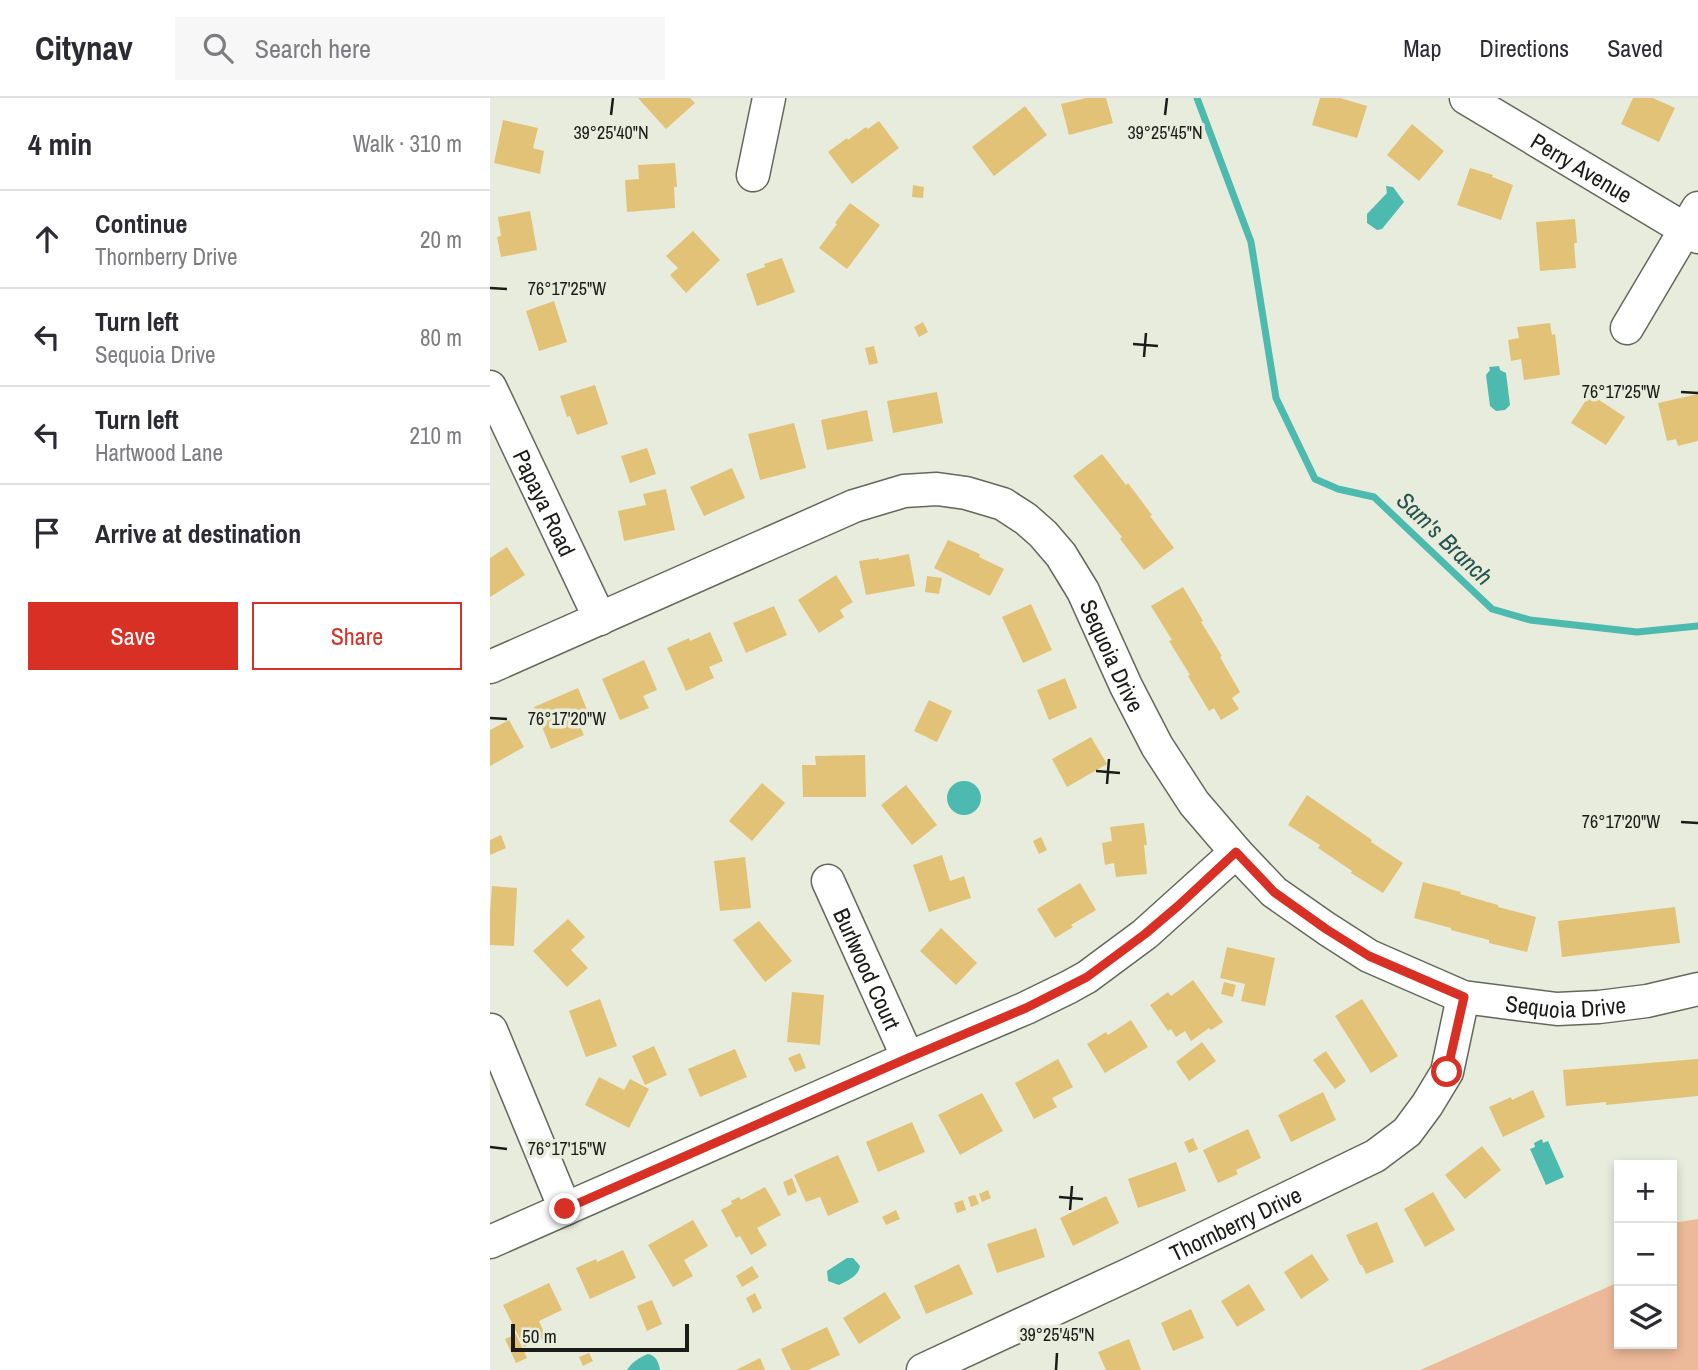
<!DOCTYPE html>
<html lang="en">
<head>
<meta charset="utf-8">
<style>
	body { margin:0; font-family:"Archivo Narrow",sans-serif; background:#f7f7f7; color:#2b2b33 }
	.controls { position:absolute; right:21px; bottom:21px; display:grid; overflow:hidden; border-radius:0px; box-shadow:0 4px 10px #0003 }
	.controls button { width:63px; height:63px; display:grid; place-items:center; padding:0; border:0; border-bottom:2px solid #e1e1e2; background:#fff; color:#2b2b33; font:35px sans-serif }
	.scale { position:absolute; left:21px; bottom:18px; width:178px; box-sizing:border-box; padding-left:7px; border:4px solid #1b1c17; border-top:0; font-size:19px; line-height:24px; white-space:nowrap; color:#1b1c17; -webkit-text-stroke:5px #e8ecdd; paint-order:stroke }
	.stop { position:absolute; width:21px; height:21px; margin:-16px; border:5px solid #d93025; border-radius:50%; background:#fff }
	.stop.end { background:#d93025; border-color:#fff; box-shadow:0 2px 7px #0008 }
	.list { margin:0; padding:0; list-style:none }
	h2 { display:flex; justify-content:space-between; align-items:center; height:91px; margin:0; padding:0 28px; font-size:30px }
	h2 small { font-size:23px; font-weight:400; color:#7c7c81 }
	.list li { display:grid; grid-template-columns:46px 1fr auto; gap:21px; align-items:center; box-sizing:border-box; height:98px; padding:0 28px; border-top:2px solid #e1e1e2 }
	.list b { display:block; font-size:26px; white-space:nowrap }
	.list p { margin:0; font-size:23px; white-space:nowrap; color:#7c7c81 }
	.list em { font-size:23px; font-style:normal; color:#7c7c81 }
	.actions { display:flex; gap:14px; padding:21px 28px }
	.actions a { flex:1; padding:16px 0; border:2px solid #d93025; border-radius:0px; text-align:center; font-size:24px; color:#d93025 }
	.actions .main { background:#d93025; color:#fff }
	.icon { flex:none; width:38px; height:38px; fill:none; stroke:currentColor; stroke-width:2; stroke-linecap:round; stroke-linejoin:round }
	.map { position:relative; flex:none; width:1208px; height:1272px; overflow:hidden }
	header { display:flex; align-items:center; gap:42px; box-sizing:border-box; height:98px; padding:0 35px; background:#fff; border-bottom:2px solid #e1e1e2 }
	header strong { font-size:33px }
	nav { display:flex; gap:38px; margin-inline-start:auto; font-size:24px }
	.search { width:490px; height:63px; background:#f7f7f7; display:flex; align-items:center; gap:18px; box-sizing:border-box; padding:0 24px; border-radius:0px; color:#7c7c81; font-size:26px }
	main { display:flex }
	aside { flex:1; background:#fff }
	.map>svg:first-child { display:block }
	.green { fill:#edba99 }
	.water { fill:#4cbaae }
	.lines { fill:none; stroke-linecap:round; stroke-linejoin:round }
	.stream { stroke:#4cbaae; stroke-width:7 }
	.building { fill:#e2c276 }
	.minor-casing { stroke:#64685b; stroke-width:35 }
	.minor { stroke:#fff; stroke-width:32 }
	.route { stroke:#d93025; stroke-width:9 }
	.ticks { fill:none; stroke:#1b1c17; stroke-width:2.5 }
	.labels { text-anchor:middle; dominant-baseline:central; stroke-width:7; stroke-linejoin:round; paint-order:stroke }
	.street-label { font-size:23px; fill:#1b1c17; stroke:#e8ecdd }
	.water-label { font-size:24px; font-style:italic; fill:#25544f; stroke:#e8ecdd }
	.ticks-label { font-size:18px; text-anchor:middle; fill:#1b1c17; stroke:#e8ecdd; stroke-width:7; stroke-linejoin:round; paint-order:stroke }
</style>
</head>
<body>
<header>
<strong>Citynav</strong>
<div class="search"><svg class="icon" aria-label="search" viewBox="0 0 24 24"><circle cx="10" cy="10" r="6"/><path d="M15 15l6 6"/></svg>Search here</div>
<nav><a>Map</a><a>Directions</a><a>Saved</a></nav>
</header>
<main>
<aside>
<h2>4 min<small>Walk · 310 m</small></h2>
<ul class="list">
<li><svg class="icon" aria-label="ahead" viewBox="0 0 24 24"><path d="M12 20V5M6 11l6-6 6 6"/></svg><div><b>Continue</b><p>Thornberry Drive</p></div><em>20 m</em></li>
<li><svg class="icon" aria-label="left" viewBox="0 0 24 24"><path d="M17 20v-9H6M10 6l-5 5 5 5"/></svg><div><b>Turn left</b><p>Sequoia Drive</p></div><em>80 m</em></li>
<li><svg class="icon" aria-label="left" viewBox="0 0 24 24"><path d="M17 20v-9H6M10 6l-5 5 5 5"/></svg><div><b>Turn left</b><p>Hartwood Lane</p></div><em>210 m</em></li>
<li><svg class="icon" aria-label="arrive" viewBox="0 0 24 24"><path d="M6 21V4h12l-3 4 3 4H6"/></svg><div><b>Arrive at destination</b></div></li>
</ul>
<div class="actions"><a class="main">Save</a><a>Share</a></div>
</aside>
<div class="map">
<svg width="1208" height="1272" viewBox="0 0 1208 1272">
	<rect width="100%" height="100%" fill="#e8ecdd"/>
	<path class="green" d="M1208,1121v151h-278l199,-88v62h53v-121z"/>
	<path class="water" d="M896,88l7,1 11,15 -22,27 -5,1 -10,-7v-9l20,-21z
		M1009,268l1,4 6,3 4,32 -5,5 -9,1 -6,-5 -4,-31 4,-5 -1,-3z
		M457 700a17 17 0 1 1 34 0a17 17 0 1 1-34 0Z
		M1052,1041l1,4 5,-2 16,36 -18,8 -16,-36 5,-2 -1,-4z
		M357,1160h6l7,8c-2,11 -12,14 -21,19l-11,-4 -1,-10z
		M158,1256c8,1 11,9 12,16h-33c5,-8 13,-13 21,-16z"/>
	<g class="lines">
		<path class="stream" d="M707,0l54,144 25,156 39,81 23,10 36,8 118,112 38,11 107,12 61,-6"/>
	</g>
	<path class="building" d="M148,0h52l5,5 -29,26z
		M596,0h20l7,25 -44,12 -8,-31z
		M830,0h20l27,8 -10,32 -45,-13z
		M1143,0h20l22,10 -16,34 -38,-18z
		M535,8l22,29 -53,41 -22,-29z
		M13,22l35,8 -5,20 11,3 -4,23 -46,-11z
		M389,23l20,27 -47,36 -24,-32 19,-14 1,2 18,-13 2,2z
		M922,26l32,27 -25,30 -32,-26z
		M185,65l2,24h-3l1,21 -48,4 -2,-32 14,-1 -1,-14z
		M980,70l23,7 -1,2 21,8 -12,35 -44,-15z
		M423,87l11,2 -1,11 -11,-1z
		M360,105l30,22 -33,44 -28,-21 18,-24 -2,-1z
		M40,113l7,39 -36,7 -4,-20 4,-1 -3,-19z
		M1085,121l2,24h-3l2,25 -36,3 -4,-49z
		M203,133l27,29 -34,33 -16,-18 8,-7 -12,-12z
		M292,160l13,34 -38,14 -11,-32 19,-7 -1,-3z
		M64,203l13,41 -28,9 -13,-40z
		M433,224l5,10 -9,5 -5,-10z
		M1060,225l2,12 3,-1 5,41 -36,5 -3,-21 -10,2 -3,-21 11,-2 -2,-11z
		M384,248l4,17 -9,2 -4,-17z
		M105,287l13,39 -31,11 -7,-19 -3,1 -7,-21z
		M447,294l6,31 -50,10 -6,-32z
		M1100,296l35,23 -19,28 -35,-22z
		M1208,296v47l-20,5 -2,-7 -9,2 -9,-38z
		M377,312l6,31 -46,9 -6,-30z
		M304,325l12,45 -46,12 -12,-46z
		M157,350l9,26 -26,9 -9,-27z
		M612,356l24,31 2,-2 24,32 -2,1 24,32 -30,22 -24,-31 2,-2 -49,-61z
		M242,370l13,30 -41,18 -14,-29z
		M176,391l9,41 -51,11 -6,-30 28,-6 -3,-11z
		M458,442l32,14 -1,3 25,12 -14,27 -56,-28z
		M17,449l18,28 -35,22v-39z
		M419,456l6,32 -49,9 -7,-34 20,-3v2z
		M346,477l17,27 -13,8 4,7 -25,16 -21,-33z
		M437,478l15,2 -3,16 -14,-2z
		M693,489l20,34 -2,1 21,34 -2,1 20,35 -8,6 7,11 -18,11 -7,-12 -5,3 -21,-35 2,-1 -21,-34 3,-1 -21,-34z
		M541,506l21,46 -29,13 -21,-46z
		M284,508l13,29 -41,18 -13,-30z
		M220,534l13,29 -14,6 5,11 -28,13 -19,-43 22,-10 1,3z
		M154,562l13,30 -14,6 6,12 -29,12 -18,-41z
		M575,580l12,30 -28,12 -12,-30z
		M88,590l12,29 -12,5 6,13 -33,14 -17,-42z
		M439,602l23,11 -15,31 -23,-11z
		M19,622l15,27 -34,19v-36z
		M601,639l16,27 -40,23 -15,-28z
		M375,657l1,42h-63l-1,-32h14l-1,-9z
		M272,685l23,20 -33,38 -23,-20z
		M416,687l31,40 -25,20 -31,-40z
		M817,697l65,45 -1,2 32,21 -20,30 -32,-20 1,-2 -34,-23 2,-3 -32,-20z
		M654,725l3,22h-3l3,29 -31,3 -2,-14 -9,2 -3,-22 10,-2 -2,-14z
		M11,737l5,13 -16,7v-15z
		M551,739l6,13 -8,4 -6,-13z
		M452,757l8,26 14,-5 7,22 -42,14 -16,-47z
		M255,759l6,51 -31,3 -6,-50z
		M933,784l38,10 -1,2 38,11v2l38,10 -9,35 -38,-9v-3l-38,-10v-2l-37,-10z
		M590,785l16,27 -25,15 2,2 -18,11 -18,-29z
		M2,788l25,2 -3,58 -24,-1v-32z
		M1185,809l5,36 -118,14 -4,-36z
		M78,821l17,18 -14,13 17,18 -21,19 -34,-36z
		M269,823l33,40 -27,21 -32,-42z
		M451,830l36,35 -21,22 -36,-34z
		M737,849l48,11 -10,48 -24,-5 4,-17 -25,-6z
		M703,882l30,42 -12,8 -2,-2 -18,13 -6,-10 -9,6 -5,-8 -3,2 -18,-26 18,-13 3,4z
		M734,884l12,3 -3,12 -12,-3z
		M302,894l32,3 -4,50 -33,-3z
		M110,901l17,47 -31,11 -17,-46z
		M872,901l36,57 -27,17 -36,-57z
		M641,922l17,27 -43,26 -18,-29 19,-12 2,3z
		M712,944l14,19 -27,20 -13,-19z
		M164,948l13,29 -22,10 -13,-29z
		M245,951l12,28 -47,20 -12,-28z
		M836,953l20,30 -11,8 -22,-29z
		M310,955l6,15 -11,4 -7,-14z
		M568,961l15,28 -21,11 5,9 -23,12 -19,-36z
		M1208,961v37l-92,9v-3l-40,4 -3,-36z
		M109,979l25,13 6,-11 19,10 -20,39 -44,-23z
		M1043,992l12,27 -42,20 -14,-30 22,-10 1,3z
		M833,994l13,28 -45,22 -13,-27z
		M492,995l21,38 -43,24 -22,-40z
		M422,1024l13,30 -47,20 -12,-30z
		M758,1031l13,29 -25,12 2,4 -20,9 -15,-33z
		M703,1040l5,11 -9,4 -5,-11z
		M992,1048l19,24 -36,29 -20,-24z
		M348,1057l21,47 -31,14 -8,-19 -14,5 -12,-27z
		M686,1064l10,29 -48,17 -10,-29z
		M302,1080l5,14 -9,4 -5,-14z
		M275,1089l16,28 -24,13 10,17 -16,10 -11,-19 -4,2 -15,-28 11,-6 -1,-3 8,-4 2,3z
		M498,1092l3,8 -9,4 -3,-8z
		M943,1094l22,38 -30,17 -21,-38z
		M485,1097l4,9 -8,3 -3,-10z
		M616,1098l13,27 -46,23 -13,-28z
		M473,1102l3,10 -9,3 -3,-10z
		M406,1112l4,9 -14,6 -4,-8z
		M203,1122l15,26 -24,14 9,16 -20,11 -25,-42z
		M887,1124l17,40 -28,12 -4,-9h-2l-14,-30z
		M546,1130l9,29 -48,16 -10,-29z
		M133,1152l13,28 -46,21 -14,-31 20,-9 1,3z
		M822,1156l17,26 -28,19 -17,-27z
		M469,1166l14,30 -47,20 -12,-28z
		M262,1168l7,11 -17,10 -6,-11z
		M59,1185l13,27 -23,11 7,16 -22,10 -21,-42z
		M759,1186l16,26 -28,17 -16,-26z
		M395,1194l16,26 -42,26 -16,-26z
		M265,1195l7,15 -9,5 -7,-15z
		M162,1202l10,24 -15,7 -10,-25z
		M701,1211l13,29 -31,13 -12,-28z
		M337,1229l13,28 -32,15h-17l-10,-21z
		M26,1236l11,24 -11,5 -11,-24z
		M639,1241l12,31h-35l-8,-18z
		M99,1255l4,8 -10,5 -4,-9z
		M270,1260l5,12h-29z"/>
	<g class="lines">
		<defs>
			<g id="minor">
				<path id="s1" d="M976,0l232,139"/>
				<path d="M263,77l16,-77"/>
				<path d="M1137,230l71,-120"/>
				<path id="s2" d="M0,289l110,232"/>
				<path id="s3" d="M0,569l364,-161 50,-15 33,-2 29,4 37,11 23,15 17,15 18,21 22,36 43,95 31,60 37,57 42,49 38,40 53,37 42,27 94,41 94,12 42,-2 48,-6 51,-12"/>
				<path id="s4" d="M338,783l80,177"/>
				<path d="M1,932l74,179"/>
				<path d="M0,1144l418,-184 118,-50 43,-21 18,-10 58,-43 91,-82"/>
				<path id="s5" d="M433,1272l209,-97 243,-117 32,-24 20,-27 20,-33 16,-75"/>
			</g>
		</defs>
		<use href="#minor" class="minor-casing"/>
		<use href="#minor" class="minor"/>
	</g>
	<g class="lines">
		<path class="route" d="M75,1111l343,-151 118,-50 61,-31 58,-43 33,-28 58,-54 38,40 52,37 43,27 95,41 -17,75"/>
	</g>
	<path class="ticks" d="M121,17l2,-17M675,17l2,-17M0,190l17,1M643,246l25,2M654,259l2,-24M1191,294l17,1M0,620l17,1M606,673l24,2M617,686l2,-25M1191,724l17,1M0,1049l17,2M569,1099l24,2M580,1112l2,-24M566,1272l1,-17"/>
	<g class="labels">
		<g class="street-label">
			<text stroke="none"><textPath href="#s1" startOffset="135">Perry Avenue</textPath></text>
			<text stroke="none"><textPath href="#s2" startOffset="128">Papaya Road</textPath></text>
			<text stroke="none"><textPath href="#s3" startOffset="742">Sequoia Drive</textPath></text>
			<text stroke="none"><textPath href="#s4" startOffset="96">Burlwood Court</textPath></text>
			<text stroke="none"><textPath href="#s3" startOffset="1351">Sequoia Drive</textPath></text>
			<text stroke="none"><textPath href="#s5" startOffset="345">Thornberry Drive</textPath></text>
		</g>
		<g class="water-label">
			<text transform="translate(955 440) rotate(44)">Sam's Branch</text>
		</g>
	</g>
	<g class="ticks-label">
		<text x="121" y="41">39°25'40"N</text>
		<text x="675" y="41">39°25'45"N</text>
		<text x="77" y="197">76°17'25"W</text>
		<text x="1131" y="300">76°17'25"W</text>
		<text x="77" y="627">76°17'20"W</text>
		<text x="1131" y="730">76°17'20"W</text>
		<text x="77" y="1057">76°17'15"W</text>
		<text x="567" y="1243">39°25'45"N</text>
	</g>
</svg>
<div class="controls">
<button>+</button>
<button>−</button>
<button><svg class="icon" aria-label="layers" viewBox="0 0 24 24"><path d="M12 4l9 5-9 5-9-5zM3 14l9 5 9-5"/></svg></button>
</div>
<div class="scale">50 m</div>
<div class="stop" style="left:957px;top:974px"></div>
<div class="stop end" style="left:75px;top:1111px"></div>
</div>
</main>
</body>
</html>
